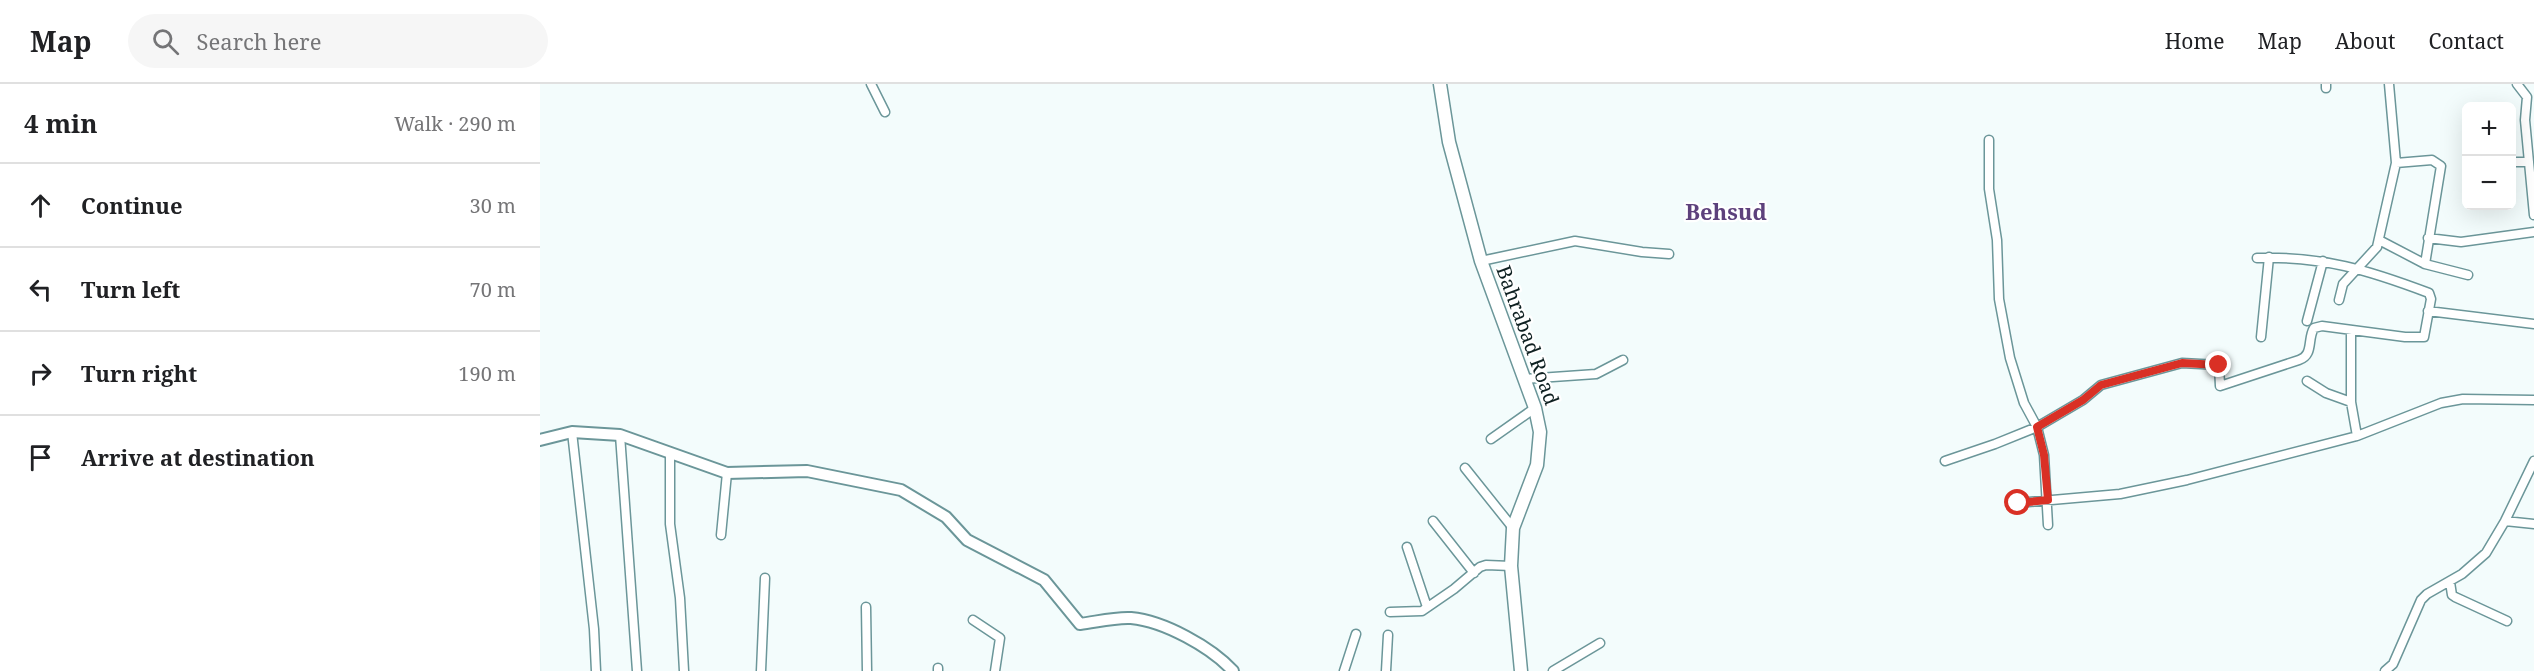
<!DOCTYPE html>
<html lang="en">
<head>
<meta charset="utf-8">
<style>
	body { margin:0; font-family:"Noto Serif",serif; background:#f6f6f6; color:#202124 }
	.controls { position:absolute; right:18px; top:18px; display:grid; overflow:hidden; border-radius:9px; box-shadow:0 6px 24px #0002 }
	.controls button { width:54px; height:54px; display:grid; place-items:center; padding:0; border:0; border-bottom:2px solid #e0e0e0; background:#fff; color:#202124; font:30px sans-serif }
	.stop { position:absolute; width:18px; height:18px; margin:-14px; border:4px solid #d93025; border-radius:50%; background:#fff }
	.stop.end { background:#d93025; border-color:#fff; box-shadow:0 2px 6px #0008 }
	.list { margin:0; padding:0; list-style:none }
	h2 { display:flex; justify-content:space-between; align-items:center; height:78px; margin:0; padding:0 24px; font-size:26px }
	h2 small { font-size:20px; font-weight:400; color:#757577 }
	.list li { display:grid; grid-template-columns:39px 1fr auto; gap:18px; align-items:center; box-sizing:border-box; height:84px; padding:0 24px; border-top:2px solid #e0e0e0 }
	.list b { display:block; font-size:22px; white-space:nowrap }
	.list em { font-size:20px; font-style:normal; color:#757577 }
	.icon { flex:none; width:33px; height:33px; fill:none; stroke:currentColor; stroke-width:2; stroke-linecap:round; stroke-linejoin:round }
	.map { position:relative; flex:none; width:1994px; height:587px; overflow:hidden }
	header { display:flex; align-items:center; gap:36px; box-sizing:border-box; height:84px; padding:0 30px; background:#fff; border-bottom:2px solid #e0e0e0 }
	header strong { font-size:28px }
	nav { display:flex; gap:33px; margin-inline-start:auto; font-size:21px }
	.search { width:420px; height:54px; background:#f6f6f6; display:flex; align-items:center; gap:15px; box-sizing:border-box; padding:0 21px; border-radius:33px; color:#757577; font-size:22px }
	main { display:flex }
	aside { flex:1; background:#fff }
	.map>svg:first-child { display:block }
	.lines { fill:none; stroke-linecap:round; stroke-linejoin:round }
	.minor-casing { stroke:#6b9699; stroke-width:11 }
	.tertiary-casing { stroke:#6b9699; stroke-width:14 }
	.secondary-casing { stroke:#6b9699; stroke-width:15 }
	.minor { stroke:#fff; stroke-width:8 }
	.tertiary { stroke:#fff; stroke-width:10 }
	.secondary { stroke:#fff; stroke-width:12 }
	.route { stroke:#d93025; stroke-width:8 }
	.labels { text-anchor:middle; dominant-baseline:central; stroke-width:4.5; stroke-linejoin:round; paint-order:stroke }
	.street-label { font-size:20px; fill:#0e2021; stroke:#fff }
	.quarter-label { font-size:22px; font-weight:bold; fill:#5d417c; stroke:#fff }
</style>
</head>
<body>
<header>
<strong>Map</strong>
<div class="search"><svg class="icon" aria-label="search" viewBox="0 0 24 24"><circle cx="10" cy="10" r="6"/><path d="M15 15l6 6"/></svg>Search here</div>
<nav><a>Home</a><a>Map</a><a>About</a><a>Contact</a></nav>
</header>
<main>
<aside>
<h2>4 min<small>Walk · 290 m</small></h2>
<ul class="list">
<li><svg class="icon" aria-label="ahead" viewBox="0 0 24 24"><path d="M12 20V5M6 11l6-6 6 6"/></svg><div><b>Continue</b></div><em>30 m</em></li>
<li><svg class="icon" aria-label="left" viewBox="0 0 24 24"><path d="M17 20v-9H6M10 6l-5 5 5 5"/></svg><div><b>Turn left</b></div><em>70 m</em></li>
<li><svg class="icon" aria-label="right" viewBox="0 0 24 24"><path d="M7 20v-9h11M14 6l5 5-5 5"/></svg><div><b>Turn right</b></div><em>190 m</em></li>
<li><svg class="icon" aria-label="arrive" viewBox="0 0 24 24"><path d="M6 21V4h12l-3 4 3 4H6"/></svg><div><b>Arrive at destination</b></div></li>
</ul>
</aside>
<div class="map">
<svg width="1994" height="587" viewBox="0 0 1994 587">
	<rect width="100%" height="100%" fill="#f3fcfc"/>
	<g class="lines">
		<defs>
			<path id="minor" d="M331,0l14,28
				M1849,0l7,79
				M1977,0l10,13 -2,23 9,95
				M1786,4v-4
				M1449,56v49l8,51 2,59 11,59 14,45 13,24 7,28 4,70
				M1972,78h17
				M1888,154l33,4 73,-10
				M1839,156l46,24 43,11
				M941,177l94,-20 67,11 27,2
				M1799,216l4,-16 34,-37 19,-84 36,-3 9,6 -16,98
				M1888,227l106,13
				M1767,237l16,-60
				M1721,253l8,-80
				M984,295l72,-5 27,-14
				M1767,297l19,12 25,9
				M32,348l22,197 2,42
				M80,351l17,236
				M1817,352l84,-33 22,-4 71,1
				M951,355l44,-31
				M130,369v71l10,74 4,73
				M1405,377l50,-17 42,-17 46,-27 18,-15 81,-22 37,2 1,21 79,-26c15,-5 8,-21 15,-32l8,-2 83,11h19l7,-38 -2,-6c-61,-23 -106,-37 -172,-35
				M925,384l48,60
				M1478,419l102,-9 67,-14 170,-44 -6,-34v-72
				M893,437l41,52
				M1965,437l29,3
				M181,451l6,-62
				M867,463l20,60
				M1910,498l2,13 3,2 52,24
				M326,523l1,64
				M850,528l32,-1 32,-22 26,-22 6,-2 25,1
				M433,536l27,18 -5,33
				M398,584v3
				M221,587l4,-93
				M804,587l12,-37
				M846,587l2,-36
				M1013,587l47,-28
				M1845,587l8,-7 28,-64 6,-6 35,-20 24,-21 19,-32 29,-60"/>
			<path id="tertiary" d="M0,356l32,-8 48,3 107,38 80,-2 94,19 45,27 21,23 77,40 36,44c16,-2 35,-7 51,-6 33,3 80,29 102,53"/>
			<path id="secondary" d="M900,0l9,58 32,119 54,147 5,24 -3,33 -24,63 -2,38 10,105"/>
		</defs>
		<use href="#minor" class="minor-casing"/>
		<use href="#tertiary" class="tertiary-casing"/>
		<use href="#secondary" class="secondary-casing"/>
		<use href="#minor" class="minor"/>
		<use href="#tertiary" class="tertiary"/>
		<use href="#secondary" class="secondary"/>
	</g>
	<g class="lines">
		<path class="route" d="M1478,419l30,-3 -4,-45 -7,-28 46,-27 18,-15 81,-22 37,2"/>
	</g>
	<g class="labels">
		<g class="street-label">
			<text transform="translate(988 251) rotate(70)">Bahrabad Road</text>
		</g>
		<g class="quarter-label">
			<text x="1186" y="127">Behsud</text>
		</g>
	</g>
</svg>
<div class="controls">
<button>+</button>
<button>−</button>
</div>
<div class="stop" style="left:1478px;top:419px"></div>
<div class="stop end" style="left:1679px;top:281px"></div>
</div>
</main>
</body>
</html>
